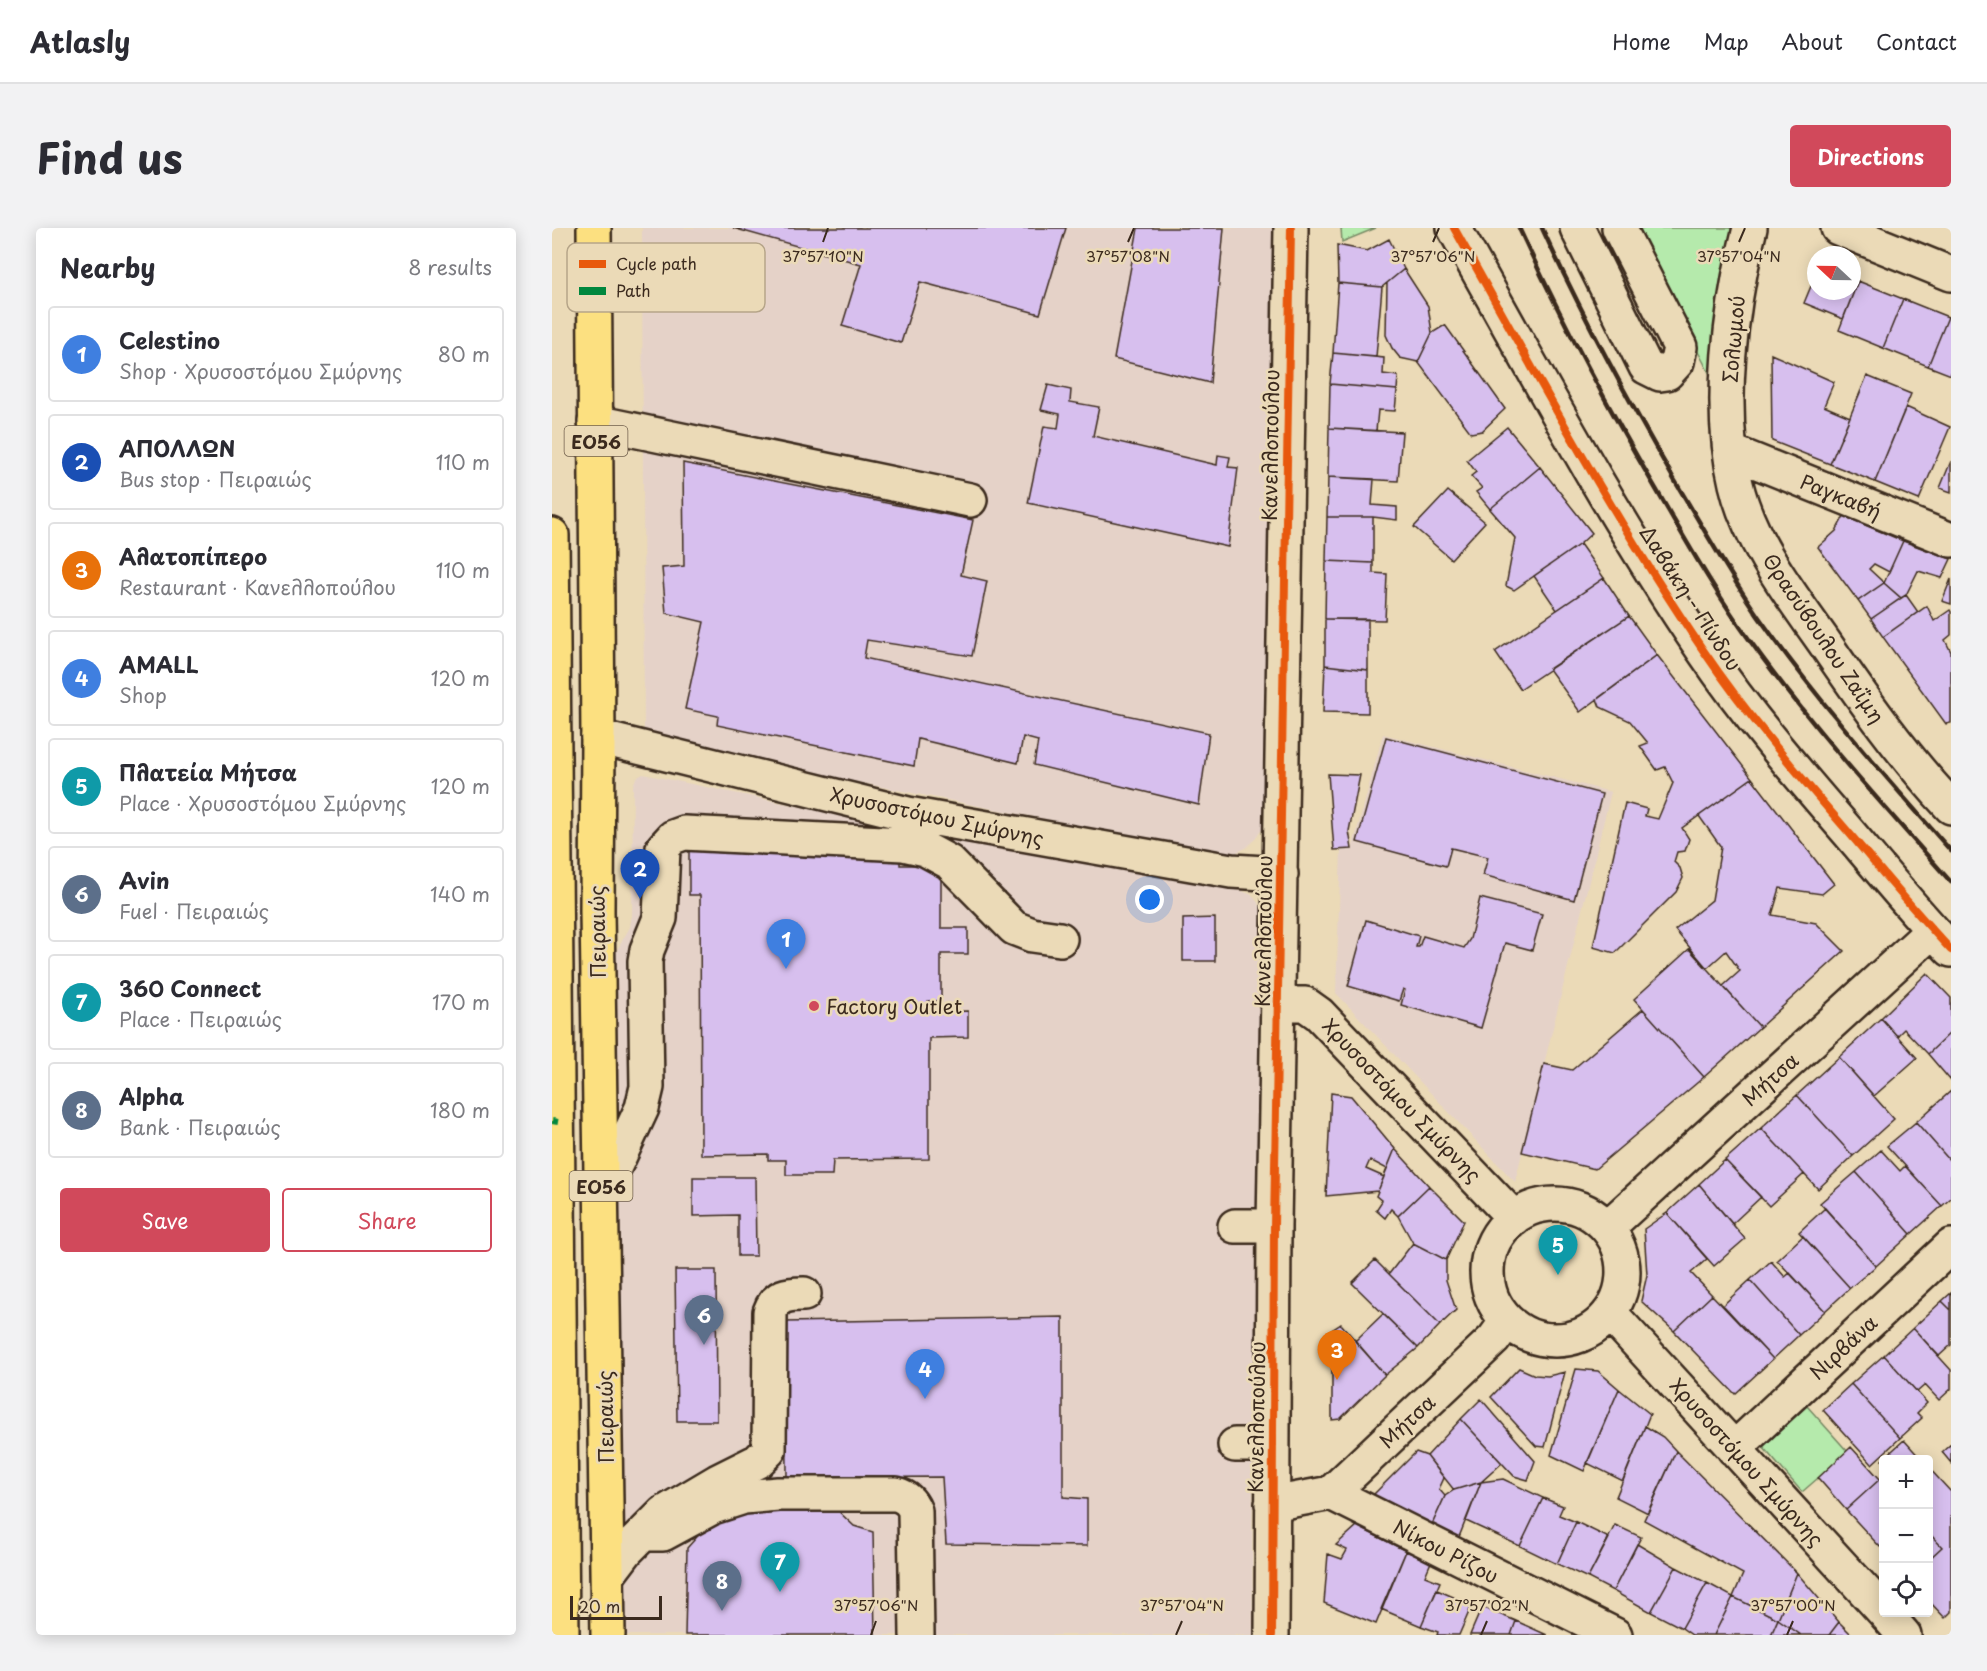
<!DOCTYPE html>
<html lang="en">
<head>
<meta charset="utf-8">
<style>
	body { margin:0; font-family:"Playpen Sans",sans-serif; background:#f2f2f3; color:#2b2b33 }
	.controls { position:absolute; right:18px; bottom:18px; display:grid; overflow:hidden; border-radius:6px; box-shadow:0 3px 15px #0003 }
	.controls button { width:54px; height:54px; display:grid; place-items:center; padding:0; border:0; border-bottom:2px solid #e1e1e2; background:#fff; color:#2b2b33; font:30px sans-serif }
	.compass { position:absolute; left:1255px; top:18px; width:54px; height:54px; border-radius:50%; background:#fff; box-shadow:0 3px 15px #0003; rotate:292deg }
	.scale { position:absolute; left:18px; bottom:15px; width:92px; box-sizing:border-box; padding-left:6px; border:3px solid #3b2a1e; border-top:0; font-size:16px; line-height:21px; white-space:nowrap; color:#3b2a1e; -webkit-text-stroke:4px #ebdab7; paint-order:stroke }
	.you { position:absolute; left:598px; top:672px; width:21px; height:21px; margin:-15px; border:4px solid #fff; border-radius:50%; background:#1a73e8; box-shadow:0 0 0 9px #1a73e833 }
	.badge { display:grid; place-items:center; width:39px; height:39px; border-radius:50%; background:#d1495b; color:#fff; font-size:20px; font-weight:700 }
	.pin { position:absolute; translate:-50% -50px; filter:drop-shadow(0 2px 3px #0008) }
	.pin::after { content:''; position:absolute; top:32px; width:21px; height:18px; background:inherit; clip-path:polygon(0 0,100% 0,50% 100%) }
	.list { margin:0; padding:0; list-style:none }
	h2 { display:flex; justify-content:space-between; align-items:center; height:78px; margin:0; padding:0 24px; font-size:26px }
	h2 small { font-size:20px; font-weight:400; color:#7c7c81 }
	.list li { display:grid; grid-template-columns:39px 1fr auto; gap:18px; align-items:center; box-sizing:border-box; height:96px; margin:0 12px 12px; padding:0 12px; border:2px solid #e1e1e2; border-radius:6px }
	.list b { display:block; font-size:22px; white-space:nowrap }
	.list p { margin:0; font-size:20px; white-space:nowrap; color:#7c7c81 }
	.list em { font-size:20px; font-style:normal; color:#7c7c81 }
	.actions { display:flex; gap:12px; padding:18px 24px }
	.actions a { flex:1; padding:14px 0; border:2px solid #d1495b; border-radius:6px; text-align:center; font-size:21px; color:#d1495b }
	.actions .main { background:#d1495b; color:#fff }
	.icon { flex:none; width:33px; height:33px; fill:none; stroke:currentColor; stroke-width:2; stroke-linecap:round; stroke-linejoin:round }
	.map { position:relative; flex:none; width:1399px; height:1407px; overflow:hidden; border-radius:6px }
	header { display:flex; align-items:center; gap:36px; box-sizing:border-box; height:84px; padding:0 30px; background:#fff; border-bottom:2px solid #e1e1e2 }
	header strong { font-size:28px }
	nav { display:flex; gap:33px; margin-inline-start:auto; font-size:21px }
	.intro { display:flex; align-items:center; justify-content:space-between; box-sizing:border-box; height:144px; padding:0 36px }
	h1 { margin:0; font-size:42px }
	.button { padding:15px 27px; border-radius:6px; background:#d1495b; color:#fff; font-size:21px; font-weight:700 }
	main { display:flex; gap:36px; padding:0 36px }
	aside { flex:1; background:#fff; border-radius:6px; box-shadow:0 3px 15px #0003 }
	.map>svg:first-child { display:block }
	.built { fill:#e5d2c8 }
	.green { fill:#b5eaac; stroke:#788a65; stroke-width:1.5 }
	.building { fill:#d7bfee; stroke:#3b2a1e; stroke-width:1.5 }
	.lines { fill:none; stroke-linecap:round; stroke-linejoin:round }
	.minor-casing { stroke:#3b2a1e; stroke-width:38 }
	.major-casing { stroke:#3b2a1e; stroke-width:38 }
	.minor { stroke:#ebdab7; stroke-width:33 }
	.major { stroke:#fce080; stroke-width:33 }
	.rail { stroke:#3b2a1e; stroke-width:4.5 }
	.quiet { stroke:#00873e; stroke-width:6; stroke-dasharray:12 6; stroke-linecap:butt }
	.cycleway-casing { stroke:#ebdab7; stroke-width:11 }
	.cycleway { stroke:#e8590c; stroke-width:8 }
	.ticks { fill:none; stroke:#3b2a1e; stroke-width:2 }
	.poi-dot { fill:#d1495b; stroke:#ebdab7; stroke-width:2 }
	.labels { text-anchor:middle; dominant-baseline:central; stroke-width:5; stroke-linejoin:round; paint-order:stroke }
	.shield { fill:#ebdab7; stroke:#705f4c; stroke-width:1.5 }
	.shield-label { font-size:18px; font-weight:bold; fill:#3b2a1e }
	.street-label { font-size:20px; fill:#3b2a1e; stroke:#ebdab7 }
	.poi-label { font-size:20px; fill:#3b2a1e; stroke:#ebdab7; text-anchor:start }
	.key { fill:#ebdab7; stroke:#b6a589; stroke-width:1.5 }
	.key-label { font-size:16px; fill:#3b2a1e }
	.ticks-label { font-size:15px; text-anchor:middle; fill:#3b2a1e; stroke:#ebdab7; stroke-width:5; stroke-linejoin:round; paint-order:stroke }
</style>
</head>
<body>
<header>
<strong>Atlasly</strong>
<nav><a>Home</a><a>Map</a><a>About</a><a>Contact</a></nav>
</header>
<div class="intro"><h1>Find us</h1><a class="button">Directions</a></div>
<main>
<aside>
<h2>Nearby<small>8 results</small></h2>
<ul class="list">
<li><span class="badge" style="background:#3f7fe0">1</span><div><b>Celestino</b><p>Shop · Χρυσοστόμου Σμύρνης</p></div><em>80 m</em></li>
<li><span class="badge" style="background:#1a4fb4">2</span><div><b>ΑΠΟΛΛΩΝ</b><p>Bus stop · Πειραιώς</p></div><em>110 m</em></li>
<li><span class="badge" style="background:#e8710a">3</span><div><b>Αλατοπίπερο</b><p>Restaurant · Κανελλοπούλου</p></div><em>110 m</em></li>
<li><span class="badge" style="background:#3f7fe0">4</span><div><b>AMALL</b><p>Shop</p></div><em>120 m</em></li>
<li><span class="badge" style="background:#0f9aa8">5</span><div><b>Πλατεία Μήτσα</b><p>Place · Χρυσοστόμου Σμύρνης</p></div><em>120 m</em></li>
<li><span class="badge" style="background:#5c6f8a">6</span><div><b>Avin</b><p>Fuel · Πειραιώς</p></div><em>140 m</em></li>
<li><span class="badge" style="background:#0f9aa8">7</span><div><b>360 Connect</b><p>Place · Πειραιώς</p></div><em>170 m</em></li>
<li><span class="badge" style="background:#5c6f8a">8</span><div><b>Alpha</b><p>Bank · Πειραιώς</p></div><em>180 m</em></li>
</ul>
<div class="actions"><a class="main">Save</a><a>Share</a></div>
</aside>
<div class="map">
<svg width="1399" height="1407" viewBox="0 0 1399 1407">
	<rect width="100%" height="100%" fill="#ebdab7"/>
	<filter id="ink" filterUnits="userSpaceOnUse"><feTurbulence type="fractalNoise" baseFrequency=".0167" numOctaves="2"/><feDisplacementMap in="SourceGraphic" scale="12" xChannelSelector="R" yChannelSelector="G"/><feConvolveMatrix kernelMatrix="1 2 1 2 8 2 1 2 1" color-interpolation-filters="sRGB"/></filter>
	<g filter="url(#ink)">
		<path class="built" d="M90,0h634l-12,599 -10,13 -8,8 -11,5 -14,1 -577,-114z
			M831,506l228,58 -96,390 -179,-189 5,-144h11z
			M91,546l327,68 272,49 10,4 10,13 -10,638 1,89h-632l-8,-678 17,-30 2,-13 1,-128 3,-8z"/>
		<path class="green" d="M789,0h35l-34,14z
			M1081,0h107l-24,158z
			M1255,1178l41,46 -46,40 -40,-46z"/>
		<path class="building" d="M181,0h333l-26,86 -120,-32 -19,61 -59,-17 19,-62z
			M586,0h86l-14,155 -96,-24z
			M837,11l15,30 -22,18 -44,-4 -1,-38 30,6z
			M852,41l24,37 4,27 -14,29 -18,-4 -8,-10 -6,-13 1,-52z
			M1264,46v17h36v-12l6,2 -15,38 -39,-16z
			M1306,53l45,18 -20,49 -44,-18z
			M786,55l44,4 -6,70 -43,-4z
			M1351,71l45,18 -20,49 -45,-18z
			M1396,89l3,1v57l-23,-9z
			M893,97l60,84 -23,22 -11,2 -53,-71 14,-29z
			M781,125l51,5 -1,16 15,2 -1,14 -67,-6z
			M1219,126l63,28 -10,24 26,11 -20,47 -58,-23z
			M1315,148l44,18 -36,88 -45,-18z
			M778,156l67,6 -2,21 -17,-1 -2,21 -47,-3z
			M496,157l23,5 -1,12 29,5 -6,29 124,29 1,-10 12,2 -2,10 10,1 -10,79 -200,-44 16,-77 14,2 2,-14 -19,-4z
			M1354,179l44,20 -31,73 -44,-18z
			M955,199l33,40 -50,42 -14,-17 6,-4 -11,-12 5,-4 -9,-12z
			M777,200l73,4 -4,49 -70,-4z
			M1399,233v31l-11,-4z
			M131,235l290,57 -12,55 26,6 -15,75 -105,-16 -3,18 345,75 -10,72 -165,-40 4,-24 -15,-4 -5,26 -100,-24 -4,27 -197,-41 1,-9 -33,-7 19,-87 -38,-9 -4,-45 22,-2z
			M988,239l52,66 -12,11 -66,46 -8,-4 9,-48 -25,-29z
			M776,249l46,2 -2,26 25,2v13l-24,-3h-46z
			M896,263l37,31 -34,37 -37,-32z
			M1292,288l59,25 -14,31 -15,-8 -5,5 15,14 -26,18 -40,-54 18,-16z
			M775,289h46v46l-47,-2z
			M1351,313l48,18 -9,19 -24,-7 -12,24 -5,3 -17,-15z
			M1028,316l24,34 -47,32 -23,-34z
			M774,333l47,2v10l14,1 -2,46 -60,-1z
			M1052,350l25,38 -109,73 -25,-37z
			M1399,351v25l-9,-3z
			M1332,355l17,15 -30,21 -13,-18z
			M1354,367l12,17 -35,25 -12,-18z
			M1375,378l7,15 16,-11 1,2v23l-6,5 6,12v71l-5,1 -63,-87z
			M1077,388l28,39 -77,57 -31,-43z
			M773,391h43v51l-43,-5z
			M1105,427l95,123 -70,50 7,11 -4,12 -8,1 -3,10 6,6 3,10 -7,14 -61,61 -22,-6 32,-144 22,6 -2,7 13,3 15,-36 -8,-16 -8,3 -17,-24 8,-3 -18,-22 -30,-14 -3,-8z
			M773,437l43,5v43l-45,-1z
			M834,509l216,57 -28,106 -91,-25 5,-18 -37,-9 -5,18 -89,-24z
			M776,546l32,1 -11,56 3,18 -18,1z
			M1200,550l82,106 -12,10 -42,-6 -8,27 44,8 28,28 -84,76 -37,-41 17,-15 -14,-20 -19,17 -32,-38 37,-30 9,-53 -22,-31z
			M137,615l211,7v15h41v63h27v26h-27v47h-13v11l40,-1v26l-39,1v121l-96,1 -1,15h-46v-15h-18v-6l-67,1 -1,-260h-11z
			M928,670l62,16 -10,36 -27,-7 -24,85 -80,-23 4,-15 -2,-1 -4,12 -51,-15 18,-66 53,16 -3,11h3l4,-11 41,12 6,-9z
			M663,690v43h-32v-42z
			M1137,721l71,78 -56,50 -70,-78z
			M1375,745l24,25v34l-23,22 -24,-25 -7,7 -16,-18z
			M1091,781l61,68 -109,92 -73,-17 22,-88 28,6z
			M1329,790l36,40 -43,38 -35,-39z
			M1399,804v49l-23,-27z
			M1287,829l55,62 -41,37 -56,-61z
			M1399,863v71l-35,-40z
			M779,865l20,3 44,53 -8,20 -17,-9 -4,9 18,8 -6,14 -52,5z
			M1245,867l56,61 -35,33 -57,-61z
			M1364,894l35,40v36l-9,8 -55,-60z
			M1209,900l43,46 -35,32 -44,-46z
			M843,921l34,37 -31,30 -7,-7 -6,9 -9,-8 6,-9 -6,-5z
			M1329,922l19,21 5,-5 37,40 -31,28 -55,-62z
			M1173,932l36,37 -29,27 -33,-40z
			M1304,944l55,62 -35,32 -56,-63z
			M141,949h62l1,79h-18v-41l-45,1z
			M1147,956l46,55 -31,27 -47,-53z
			M877,958l35,35 -18,39 -33,-17 -15,-27z
			M1273,980l51,58 -26,22 -51,-56z
			M1115,985l40,46 -16,14 21,22 -38,36 -33,-30 6,-26 -3,-46z
			M1251,1008l47,52 -25,23 -48,-51z
			M861,1015l33,17v20l10,30 -16,15 -51,-51z
			M823,1032l65,65 -22,23 -66,-65z
			M1219,1033l14,16 5,-4 35,38 -26,24 -49,-55z
			M123,1042h41l1,151h-40z
			M1198,1052l49,55 -26,24 -50,-54z
			M1399,1065v17l-9,-9z
			M1160,1067l61,64 -38,35 -61,-63z
			M1390,1073l9,9v35l-12,11 -26,-28z
			M831,1086l35,34 -33,27 -30,-34z
			M511,1089v180l24,2v47l-141,-2 -4,-67 -155,1 -1,-156z
			M789,1096l44,51 -45,44 -8,1v-90z
			M1361,1100l38,42v19l-12,11 -14,-15 -8,7 -33,-37z
			M1332,1127l43,48 -10,10 5,5 -22,20 -49,-54z
			M967,1140l16,7 13,1 17,-4 -20,75 -9,-1 -45,-49z
			M1024,1141l22,2 21,18 -35,82 -33,-16z
			M1299,1156l49,54 -28,26 -49,-54z
			M1067,1161l31,25 -27,67 -36,-18z
			M929,1171l54,62 -7,19 -14,-4 -53,-57z
			M909,1191l41,44 -21,19 -27,8 -27,-34z
			M1093,1198l18,11 13,14 -28,62 -32,-16z
			M1352,1212l18,20 -38,1 -2,-1z
			M1399,1216v19l-9,-11z
			M1299,1219l29,32 -34,31 -28,-32z
			M1124,1223l121,122 -19,46 -45,-22 10,-23 -99,-54z
			M864,1224l11,4 17,22 -5,11 6,7 -15,33 -55,-27 -1,-8z
			M1376,1239l23,25v120l-6,6 -17,-18v-40l14,-13 -14,-15z
			M951,1251l40,19 -23,48 -54,-25 15,-39z
			M1328,1251l4,4v60l-4,4 -34,-37z
			M929,1254l-24,60 -27,-13 15,-33 9,-6z
			M991,1270l20,8 -4,9 17,7 -19,42 -37,-18z
			M283,1280l19,18 19,6 2,103h-190l2,-87 33,-37z
			M1024,1294l33,16 -21,40 -31,-14z
			M1063,1297l26,12 -28,54 -25,-13z
			M805,1298l49,25 -30,73 -52,-21 4,-49 14,5 5,-9 -11,-5z
			M1376,1304l14,15 -14,13z
			M1085,1316l39,23 -25,45 -38,-21z
			M854,1323l25,11 -6,14 15,6 -19,44 -40,-17z
			M1124,1339l31,16 -25,45 -31,-16z
			M1245,1345l42,49 -10,13h-28l-23,-16z
			M1155,1355l26,14 -19,38h-22l-10,-7z
			M885,1362l35,15 -13,30h-22l1,-3 -17,-6z
			M1181,1369l45,22 -7,16h-57z
			M930,1379l34,14 -5,14h-41z
			M1226,1391l23,16h-30z
			M964,1393l31,14h-36z
			M1287,1394l13,13h-23z"/>
		<g class="lines">
			<defs>
				<path id="minor" d="M902,0c80,142 157,287 249,422 44,65 95,124 147,184 33,39 66,79 101,116
					M1025,0l69,139 14,7 7,-1 10,-11 3,-15 -61,-119
					M1198,0c-19,76 -33,179 -14,256 13,57 55,111 88,158 39,57 79,114 127,165
					M1286,0l113,46
					M43,194l375,78
					M1178,223l221,89
					M46,509l310,77 323,57 50,3
					M726,775l27,1 14,10 195,204
					M49,968l41,-88 5,-21 -2,-126 2,-11 13,-32 3,-70 10,-11 11,-4 219,11 22,5 24,13 65,66 18,7 28,4
					M935 1044a68 68 0 1 1 136 0a68 68 0 1 1-136 0Z
					M683,998h39
					M1055,1000l325,-297
					M1058,1085l274,299
					M683,1217h37
					M1182,1221l217,-203
					M779,1265l163,-154 13,-18
					M720,1276l59,-11 284,142
					M91,1306h20l50,-27 31,-10 34,-3h118c10,3 15,7 19,17l2,124
					M56,1347l19,-25 37,-37 54,-32 40,-20 11,-11 1,-138c6,-17 17,-18 34,-18
					M1332,1384l20,23
					M720,1407l2,-409 17,-998"/>
				<path id="major" d="M42,0l4,509 -1,174 11,724
					M0,307l10,1100"/>
			</defs>
			<use href="#minor" class="minor-casing"/>
			<use href="#major" class="major-casing"/>
			<use href="#minor" class="minor"/>
			<use href="#major" class="major"/>
			<path class="rail" d="M967,0c41,89 87,176 137,261 27,47 54,94 85,139 63,90 137,172 210,254
				M990,0c40,87 85,170 133,253 27,45 53,92 83,135 58,83 126,159 193,235"/>
			<path class="quiet" d="M0,893l6,1"/>
			<defs>
				<path id="cycleway" d="M902,0c80,142 157,287 249,422 44,65 95,124 147,184 33,39 66,79 101,116
					M720,1407l2,-409 17,-998"/>
			</defs>
			<use href="#cycleway" class="cycleway-casing"/>
			<use href="#cycleway" class="cycleway"/>
		</g>
	</g>
	<path class="ticks" d="M271,14l5,-14M576,14l6,-14M881,14l6,-14M1187,14l6,-14M319,1407l5,-14M624,1407l6,-14M929,1407l6,-14M1235,1407l6,-14"/>
	<circle class="poi-dot" cx="262" cy="778" r="6"/>
	<g class="labels">
		<g class="shield">
			<rect x="12.5" y="198" width="63" height="30" rx="4.5"/>
			<rect x="17.5" y="943" width="63" height="30" rx="4.5"/>
		</g>
		<g class="shield-label">
			<text x="44" y="213">ΕΟ56</text>
			<text x="49" y="958">ΕΟ56</text>
		</g>
		<g class="street-label">
			<text transform="translate(1181 111) rotate(-85)">Σολωμού</text>
			<text transform="translate(718 217) rotate(-89)">Κανελλοπούλου</text>
			<text transform="translate(1289 268) rotate(22)">Ραγκαβή</text>
			<text transform="translate(1139 370) rotate(57)">Δαβάκη - Πίνδου</text>
			<text transform="translate(1272 410) rotate(56)">Θρασύβουλου Ζαΐμη</text>
			<text transform="translate(385 588) rotate(12)">Χρυσοστόμου Σμύρνης</text>
			<text transform="translate(711 703) rotate(-89)">Κανελλοπούλου</text>
			<text transform="translate(45 704) rotate(-91)">Πειραιώς</text>
			<text transform="translate(1218 851) rotate(-42)">Μήτσα</text>
			<text transform="translate(850 872) rotate(46)">Χρυσοστόμου Σμύρνης</text>
			<text transform="translate(1291 1119) rotate(-43)">Νιρβάνα</text>
			<text transform="translate(53 1189) rotate(-91)">Πειραιώς</text>
			<text transform="translate(704 1189) rotate(-89)">Κανελλοπούλου</text>
			<text transform="translate(855 1193) rotate(-43)">Μήτσα</text>
			<text transform="translate(1195 1234) rotate(48)">Χρυσοστόμου Σμύρνης</text>
			<text transform="translate(894 1323) rotate(27)">Νίκου Ρίζου</text>
		</g>
		<g class="poi-label">
			<text x="274" y="778">Factory Outlet</text>
		</g>
	</g>
	<rect x="15" y="15" width="198" height="69" rx="9" class="key"/>
	<rect x="27" y="32" width="27" height="8" fill="#e8590c"/>
	<rect x="27" y="59" width="27" height="8" fill="#00873e"/>
	<g class="key-label">
		<text x="64" y="42">Cycle path</text>
		<text x="64" y="69">Path</text>
	</g>
	<g class="ticks-label">
		<text x="576" y="34">37°57'08"N</text>
		<text x="881" y="34">37°57'06"N</text>
		<text x="1187" y="34">37°57'04"N</text>
		<text x="271" y="34">37°57'10"N</text>
		<text x="324" y="1383">37°57'06"N</text>
		<text x="630" y="1383">37°57'04"N</text>
		<text x="935" y="1383">37°57'02"N</text>
		<text x="1241" y="1383">37°57'00"N</text>
	</g>
</svg>
<div class="controls">
<button>+</button>
<button>−</button>
<button><svg class="icon" aria-label="locate" viewBox="0 0 24 24"><circle cx="12" cy="12" r="6"/><path d="M12 2v4M12 18v4M2 12h4M18 12h4"/></svg></button>
</div>
<svg class="compass" viewBox="-18 -18 36 36"><path d="M0-13l5 13h-10z" fill="#e53935"/><path d="M0 13l5-13h-10z" fill="#7c7c81"/></svg>
<div class="scale">20 m</div>
<div class="you"></div>
<div class="pin badge" style="left:234px;top:741px;background:#3f7fe0">1</div>
<div class="pin badge" style="left:88px;top:671px;background:#1a4fb4">2</div>
<div class="pin badge" style="left:785px;top:1152px;background:#e8710a">3</div>
<div class="pin badge" style="left:373px;top:1171px;background:#3f7fe0">4</div>
<div class="pin badge" style="left:1006px;top:1047px;background:#0f9aa8">5</div>
<div class="pin badge" style="left:152px;top:1117px;background:#5c6f8a">6</div>
<div class="pin badge" style="left:228px;top:1364px;background:#0f9aa8">7</div>
<div class="pin badge" style="left:170px;top:1383px;background:#5c6f8a">8</div>
</div>
</main>
</body>
</html>
